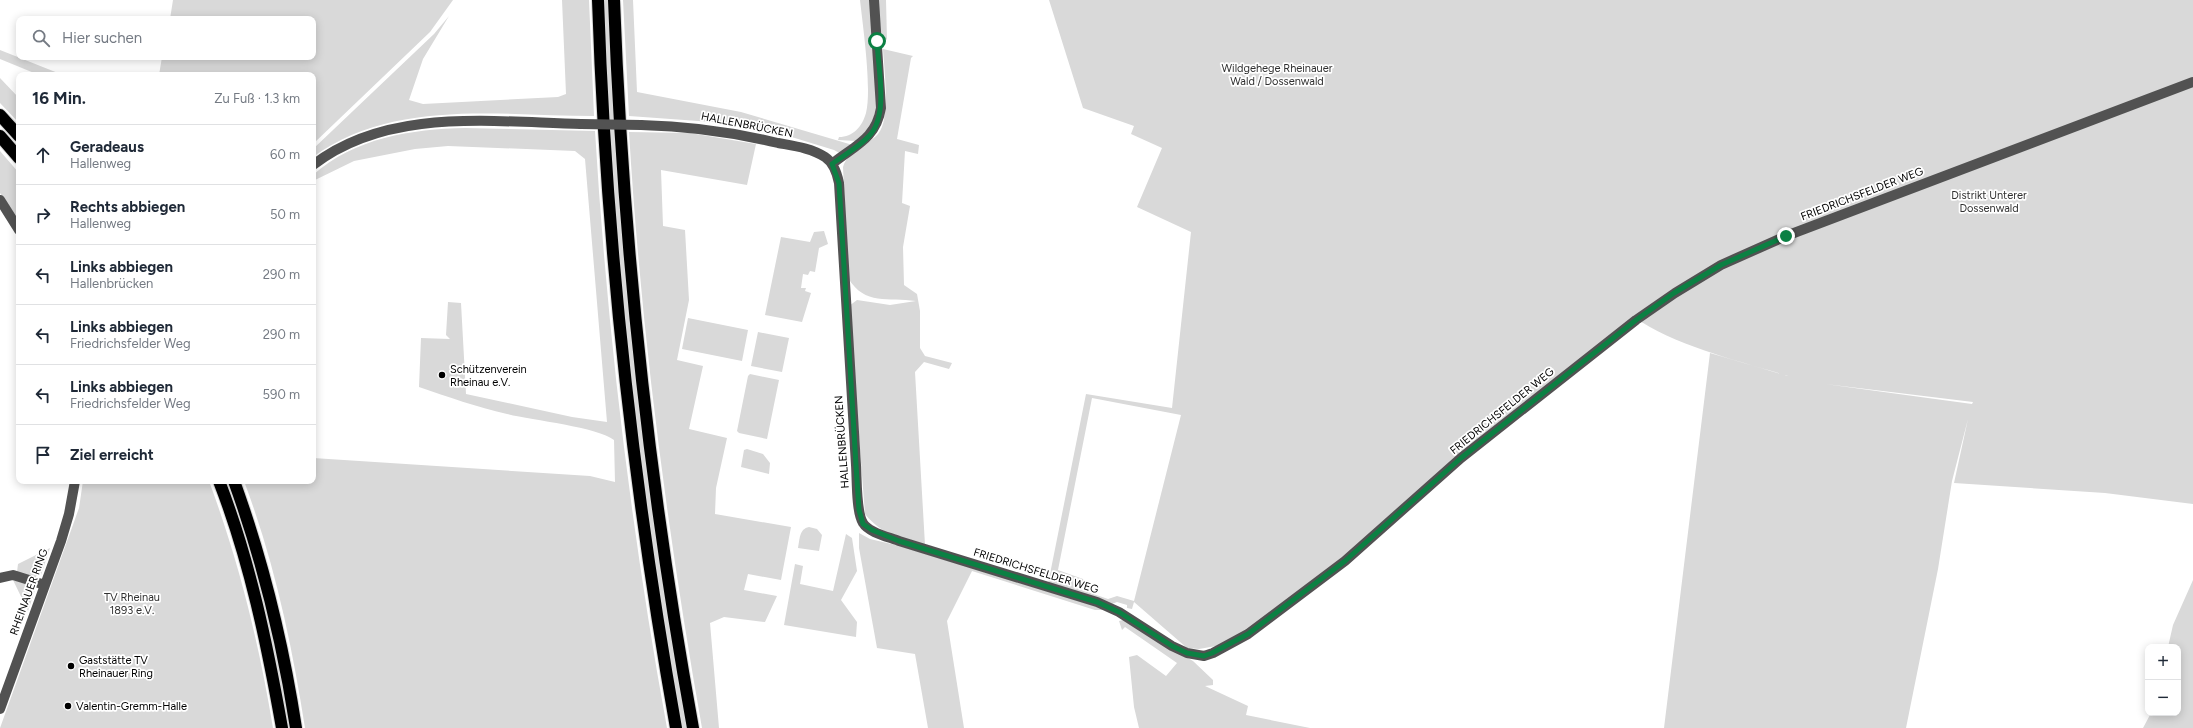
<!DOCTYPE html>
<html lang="de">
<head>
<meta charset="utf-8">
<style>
	body { margin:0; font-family:Figtree,sans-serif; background:#f6f6f7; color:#1f2937 }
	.controls { position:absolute; right:12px; bottom:12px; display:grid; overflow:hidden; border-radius:8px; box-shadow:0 2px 10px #0003 }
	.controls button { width:36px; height:36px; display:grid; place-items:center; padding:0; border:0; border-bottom:1px solid #e0e1e3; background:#fff; color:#1f2937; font:20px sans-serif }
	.stop { position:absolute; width:12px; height:12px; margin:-9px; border:3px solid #0b8043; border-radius:50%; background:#fff }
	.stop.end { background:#0b8043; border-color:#fff; box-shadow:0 1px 4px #0008 }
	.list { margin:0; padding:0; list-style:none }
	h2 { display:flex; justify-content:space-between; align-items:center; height:52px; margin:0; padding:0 16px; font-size:17px }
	h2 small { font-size:13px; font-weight:400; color:#747a83 }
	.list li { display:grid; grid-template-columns:26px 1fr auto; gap:12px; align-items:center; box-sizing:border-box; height:60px; padding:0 16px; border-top:1px solid #e0e1e3 }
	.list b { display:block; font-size:15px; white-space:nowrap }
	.list p { margin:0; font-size:13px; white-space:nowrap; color:#747a83 }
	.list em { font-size:13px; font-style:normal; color:#747a83 }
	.icon { flex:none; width:22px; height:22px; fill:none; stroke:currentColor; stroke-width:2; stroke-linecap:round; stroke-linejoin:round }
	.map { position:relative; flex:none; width:2193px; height:728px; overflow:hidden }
	.search { position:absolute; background:#fff; box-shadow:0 2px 10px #0003; left:16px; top:16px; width:300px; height:44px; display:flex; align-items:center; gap:10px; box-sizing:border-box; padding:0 14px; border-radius:8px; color:#747a83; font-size:15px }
	.panel { position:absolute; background:#fff; box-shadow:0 2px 10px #0003; left:16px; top:72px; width:300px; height:412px; border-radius:8px }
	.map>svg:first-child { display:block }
	.green { fill:#d9d9d9; fill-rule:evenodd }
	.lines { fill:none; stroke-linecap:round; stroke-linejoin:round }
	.highway-casing { stroke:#dbdbdb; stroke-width:14 }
	.minor { stroke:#525252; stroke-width:10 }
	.highway { stroke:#000; stroke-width:12 }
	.minor-bridge { stroke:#525252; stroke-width:10 }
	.route { stroke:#0b8043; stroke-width:5 }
	.poi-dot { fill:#000; stroke:#fff; stroke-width:1.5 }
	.labels { text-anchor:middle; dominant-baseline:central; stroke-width:3.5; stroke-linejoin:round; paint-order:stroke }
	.park-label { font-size:11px; fill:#303030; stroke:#fff }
	.street-label { font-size:11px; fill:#000; stroke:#fff }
	.poi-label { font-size:11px; fill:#000; stroke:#fff; text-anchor:start }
</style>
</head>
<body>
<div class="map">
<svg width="2193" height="728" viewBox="0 0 2193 728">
	<rect width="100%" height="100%" fill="#fff"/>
	<path class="green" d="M173,0h280l-23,32 -117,112v-69h-154l3,-18h151v-38h-143z
		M562,0h27l5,116c-93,0 -201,-18 -281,41v-8l121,-115 15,-18 -26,43 -14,41 14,4 135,-7 8,-3z
		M603,0h5c11,245 35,487 79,728h-5c-45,-240 -69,-484 -79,-728z
		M623,0h10l4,92 104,20 115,34 -13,9 -9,-5 -62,-19 -46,-8 -97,-7z
		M860,0h12l5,107 -6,19 -15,15 -18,-1 1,-3c14,0 23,-10 27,-24 6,-24 -3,-86 -6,-113z
		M878,0h8l1,40 -6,-5z
		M1049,0h1144v504l-88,-11 -151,-10 14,-64 -16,62 -14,88 -32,159h-242l46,-375 78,23c-48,-15 -113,-30 -154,-59l-291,240 -97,76 -30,13 -17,3 -12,-1 -53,-46 -2,7 -5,-1v-3l-10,-3 -5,2 -64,-20 38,-190 86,14 19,-176 -54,-25 25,-59 -31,-14 3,-8 -51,-18zM1825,384l148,18 -1,2zM1092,398l89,17 -47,186 -17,-5 -9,3 -32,-11 8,-5 -1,-4 -25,-9z
		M883,49l30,7 -2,2 -14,81 22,6 -1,9 -13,-3 -3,52 8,3 -7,41 1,38 13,9 3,17v37l5,8 27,7 -3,6 -25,-7 -9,10 10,173c-26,-8 -42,-9 -60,-31l-16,-208 8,-6 33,5 26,-4c-28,-4 -51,5 -68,-23l-5,-111c5,-17 24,-21 35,-33 13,-14 6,-66 5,-85z
		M0,50l63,25h-24l-39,-16z
		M0,78l19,20v25l-19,-20z
		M465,128l130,3c12,200 36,400 72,597h-362c-13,-84 -31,-167 -61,-247h69v-23l277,18 25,6 -1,-42c-16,-13 -83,-20 -107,-26 -30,-7 -59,-17 -88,-27l2,-49 29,1 -4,-4 2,-33 13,1 5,91 106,23 35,5 -22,-263 -10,-8 -127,-5 -33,3 -61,12 -41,20v-6c41,-37 99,-46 152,-47z
		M629,132l61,1 66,11 -9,41 -86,-15 2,56 22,4 4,70 -12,60 26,6 -14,63 38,9 -11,50 -1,26 76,13 -10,53 -33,-6 -4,16 33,6 -12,26 -41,-5 -14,6 9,105h-17c-35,-198 -61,-396 -73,-596z
		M0,151l19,22v47l-19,-27z
		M824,231l4,13 -9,4 -4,24 -5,-1 -2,4 -5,-1 -2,14h5l-1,3 6,2 -9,29 -37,-7 16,-78 29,5 4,-10z
		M688,318l60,12 -6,31 -60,-12z
		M758,332l31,6 -7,34 -31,-6z
		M750,374l29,6 -12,59 -28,-6 -2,-2 11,-55z
		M747,449l16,5 7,9 -1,11 -28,-7 3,-17z
		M83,481h126c30,81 50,162 64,247h-273l79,-220z
		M225,481h3l25,73 24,99 14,75h-4c-11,-85 -34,-167 -62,-247z
		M809,527l8,2 5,6 -3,16 -21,-3c2,-9 1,-19 11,-21z
		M859,533l11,6 30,7 208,64h-13l-123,-39 -25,50 17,107h-36l-13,-74 -38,-6 -18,-100z
		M846,534l6,4 5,33 -16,29 16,22 -1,15 -72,-12 11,-61 8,2 -3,18 33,7z
		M50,548l-9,27 -8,2 -16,-5 1,-8z
		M13,580l18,5 4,5 -7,21z
		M2193,580v148h-50l8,-15h27v-66h-10l5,-22z
		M1123,620l70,41 20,19v5l-8,1 43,20 -2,9 64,13h-171l-5,-21 -5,-50 8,-2 29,21 11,-13 -52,-36 -3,3 -3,-9z"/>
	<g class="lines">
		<defs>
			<path id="highway" d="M598,0c8,245 35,487 78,728
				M614,0c9,245 35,487 79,728
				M0,115l19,21
				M0,136l19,22
				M219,481c31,80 48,163 63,247
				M234,481c29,80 49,163 62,247"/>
		</defs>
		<use href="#highway" class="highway-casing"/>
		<path class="minor" d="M641,125c47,1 91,7 137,18 16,3 33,5 47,14 9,6 12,16 14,26l17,282c1,14 0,47 7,58 6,10 26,14 36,18l198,61 22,10 53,34 15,7 17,3 9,-3 35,-19 97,-73 116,-103 175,-138 39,-27 46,-28 65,-29 407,-154
			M832,164c22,-18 44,-25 49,-56l-7,-108
			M313,165c75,-58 179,-43 268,-41
			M0,200l19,30
			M0,578l13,-3 32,10
			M0,709l61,-168 8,-27 6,-33"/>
		<use href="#highway" class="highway"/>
		<path class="minor-bridge" d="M581,124l60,1"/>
	</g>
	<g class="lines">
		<path class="route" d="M877,41c1,27 12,75 -8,95 -10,11 -25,19 -37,28l7,19 17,282 3,45 4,14 9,6 27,11 198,61 22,10 53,34 15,7 17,3 8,-3 36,-19 97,-73 116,-103 175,-138 38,-27 47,-28 65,-29"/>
	</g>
	<g class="poi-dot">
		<circle cx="442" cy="375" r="4"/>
		<circle cx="71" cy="666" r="4"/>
		<circle cx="68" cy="706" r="4"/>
	</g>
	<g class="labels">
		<g class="park-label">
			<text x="1277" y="68">Wildgehege Rheinauer<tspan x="1277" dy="13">Wald / Dossenwald</tspan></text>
			<text x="1989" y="195">Distrikt Unterer<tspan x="1989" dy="13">Dossenwald</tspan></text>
			<text x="132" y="597">TV Rheinau<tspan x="132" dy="13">1893 e.V.</tspan></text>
		</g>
		<g class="street-label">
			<text transform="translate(747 125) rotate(11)">HALLENBRÜCKEN</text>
			<text transform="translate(1862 194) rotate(-21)">FRIEDRICHSFELDER WEG</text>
			<text transform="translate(1502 411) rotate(-39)">FRIEDRICHSFELDER WEG</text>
			<text transform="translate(842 442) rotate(-94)">HALLENBRÜCKEN</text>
			<text transform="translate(1036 571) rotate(17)">FRIEDRICHSFELDER WEG</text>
			<text transform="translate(29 592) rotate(-70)">RHEINAUER RING</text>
		</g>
		<g class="poi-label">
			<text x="450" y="369">Schützenverein<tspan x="450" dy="13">Rheinau e.V.</tspan></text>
			<text x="79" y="660">Gaststätte TV<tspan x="79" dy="13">Rheinauer Ring</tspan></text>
			<text x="76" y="706">Valentin-Gremm-Halle</text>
		</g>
	</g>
</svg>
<div class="controls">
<button>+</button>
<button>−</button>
</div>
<div class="stop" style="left:877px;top:41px"></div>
<div class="stop end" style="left:1786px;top:236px"></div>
<div class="search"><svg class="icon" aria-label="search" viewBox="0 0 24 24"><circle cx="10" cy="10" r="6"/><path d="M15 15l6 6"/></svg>Hier suchen</div>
<section class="panel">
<h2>16 Min.<small>Zu Fuß · 1.3 km</small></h2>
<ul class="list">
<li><svg class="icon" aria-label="ahead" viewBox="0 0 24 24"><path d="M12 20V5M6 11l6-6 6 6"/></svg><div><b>Geradeaus</b><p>Hallenweg</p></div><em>60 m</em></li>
<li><svg class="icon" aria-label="right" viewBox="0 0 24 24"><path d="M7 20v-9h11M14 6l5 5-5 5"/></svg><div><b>Rechts abbiegen</b><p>Hallenweg</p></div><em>50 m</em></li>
<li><svg class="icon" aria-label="left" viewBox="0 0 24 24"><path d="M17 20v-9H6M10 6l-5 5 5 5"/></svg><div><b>Links abbiegen</b><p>Hallenbrücken</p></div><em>290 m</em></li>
<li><svg class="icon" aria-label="left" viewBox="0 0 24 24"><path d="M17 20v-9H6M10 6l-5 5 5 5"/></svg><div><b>Links abbiegen</b><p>Friedrichsfelder Weg</p></div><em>290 m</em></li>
<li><svg class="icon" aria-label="left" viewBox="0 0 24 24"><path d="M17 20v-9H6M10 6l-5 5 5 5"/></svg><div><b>Links abbiegen</b><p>Friedrichsfelder Weg</p></div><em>590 m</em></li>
<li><svg class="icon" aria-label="arrive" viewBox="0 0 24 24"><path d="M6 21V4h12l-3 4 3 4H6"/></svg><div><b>Ziel erreicht</b></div></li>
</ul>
</section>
</div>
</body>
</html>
